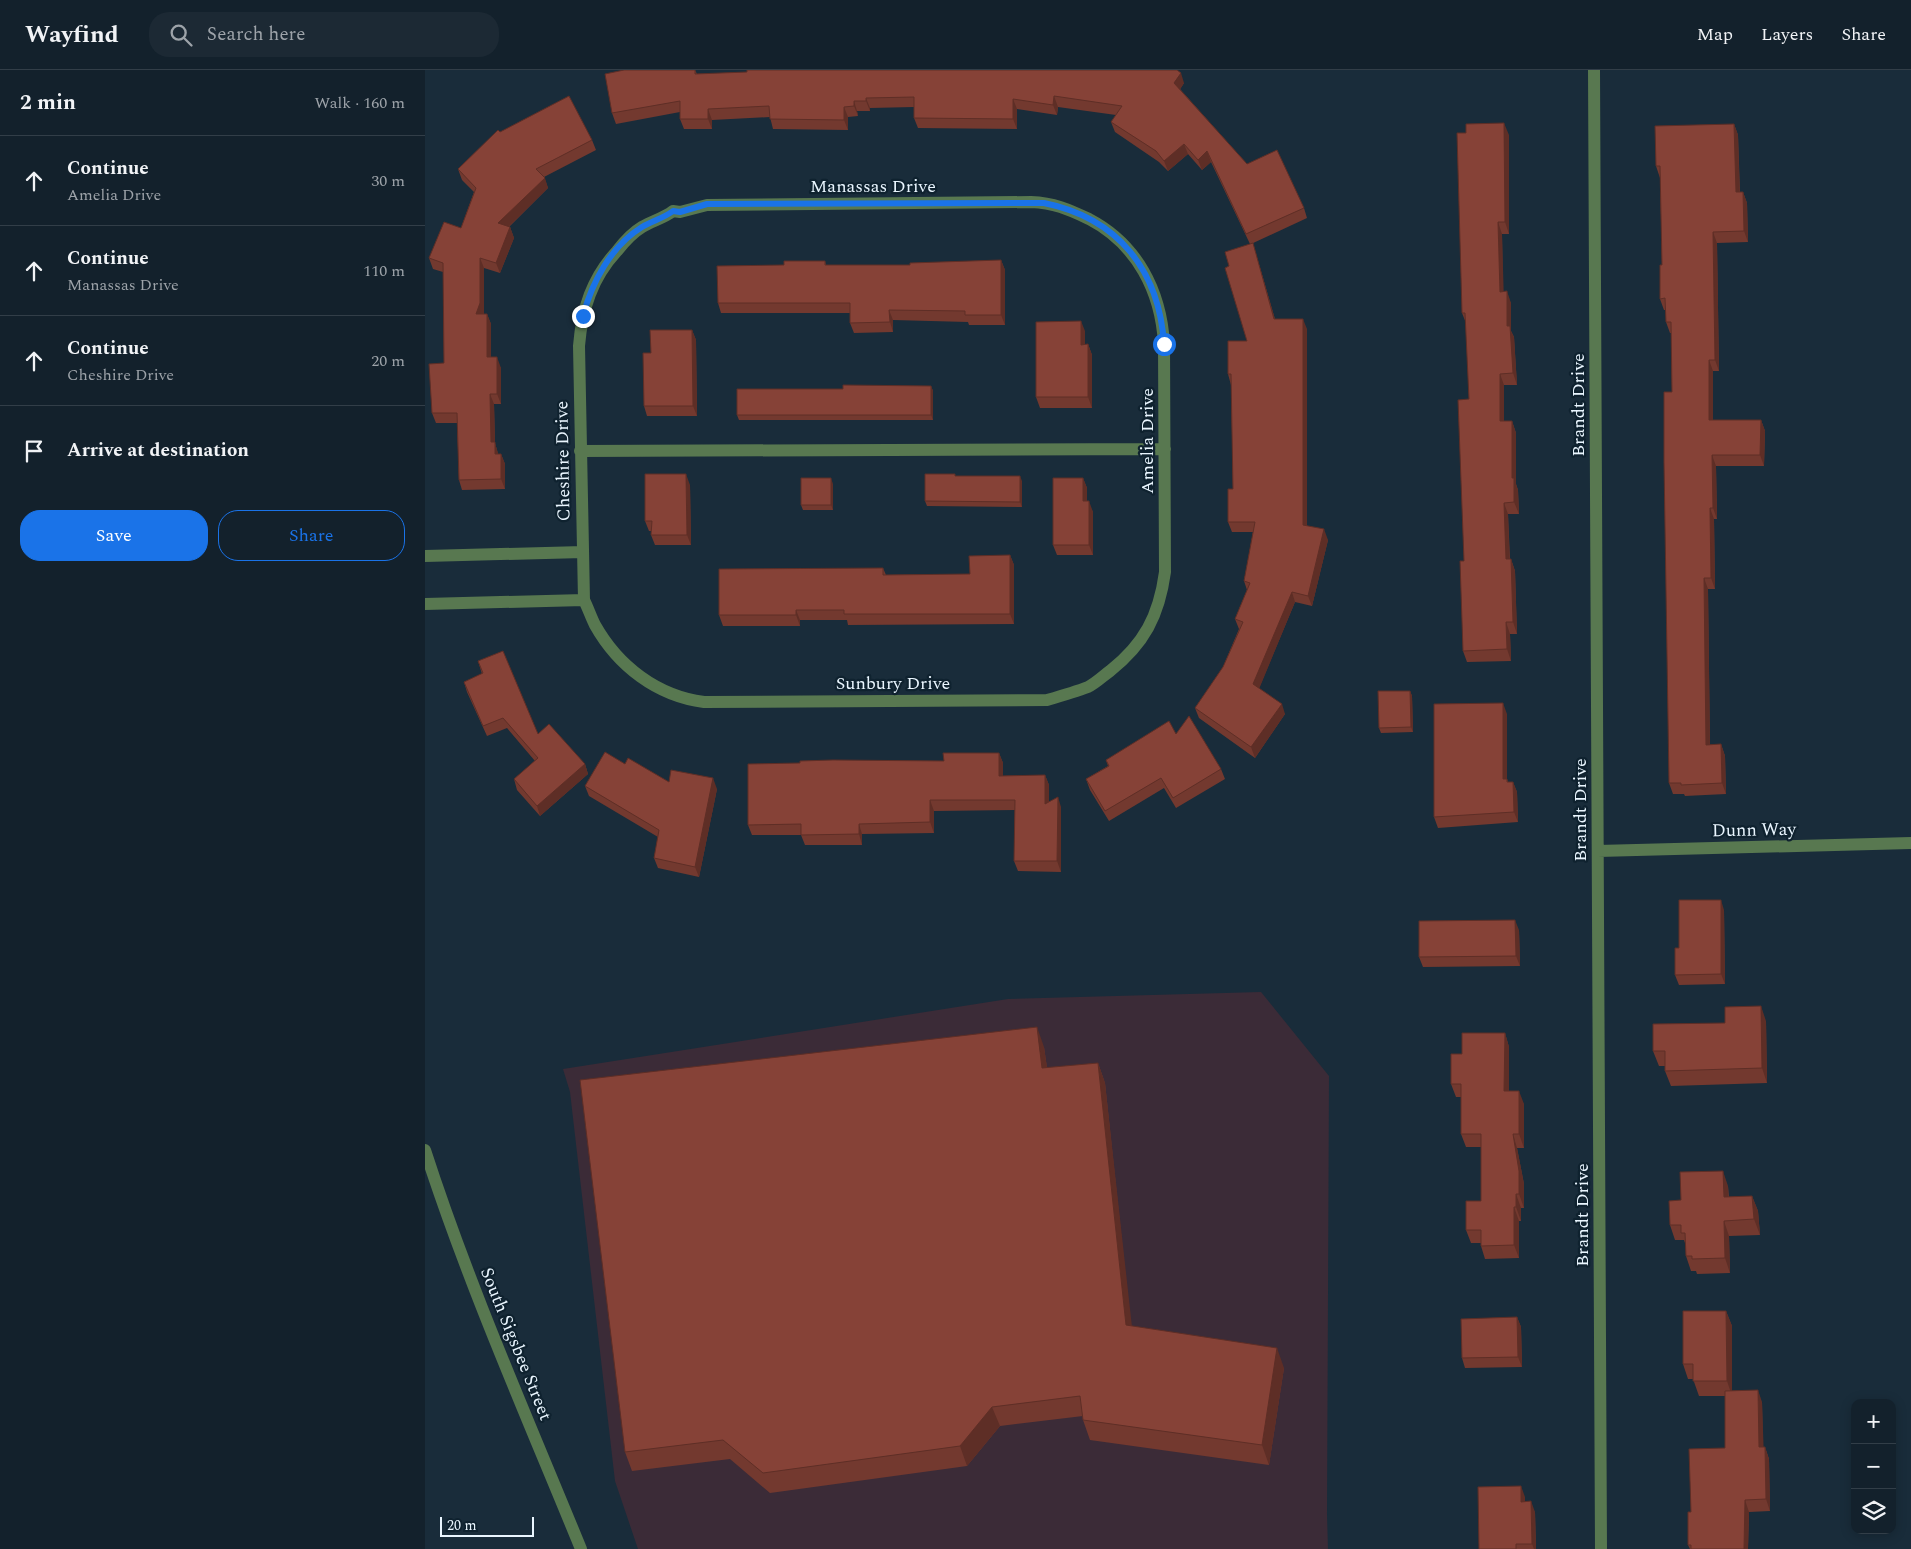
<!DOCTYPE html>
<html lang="en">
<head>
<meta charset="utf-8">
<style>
	body { margin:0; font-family:Spectral,serif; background:#1c2934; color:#f1f3f6 }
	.controls { position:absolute; right:15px; bottom:15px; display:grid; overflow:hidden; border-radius:10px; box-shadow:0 2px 12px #0003 }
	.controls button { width:45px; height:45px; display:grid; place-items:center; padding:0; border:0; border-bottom:1px solid #323e48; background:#13212c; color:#f1f3f6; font:25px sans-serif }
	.scale { position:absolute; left:15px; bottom:12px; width:94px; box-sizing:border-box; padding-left:5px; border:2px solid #eaf6ff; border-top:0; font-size:14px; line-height:18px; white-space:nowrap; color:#eaf6ff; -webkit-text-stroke:4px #0f222f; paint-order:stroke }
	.stop { position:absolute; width:15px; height:15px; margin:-11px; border:4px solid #1a73e8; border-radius:50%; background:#fff }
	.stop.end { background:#1a73e8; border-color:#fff; box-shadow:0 1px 5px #0008 }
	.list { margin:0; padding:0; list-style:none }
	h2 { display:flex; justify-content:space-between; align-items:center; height:65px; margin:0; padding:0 20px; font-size:21px }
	h2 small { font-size:16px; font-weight:400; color:#9da3a9 }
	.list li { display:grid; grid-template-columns:32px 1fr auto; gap:15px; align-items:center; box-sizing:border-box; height:90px; padding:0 20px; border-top:1px solid #323e48 }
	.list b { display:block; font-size:19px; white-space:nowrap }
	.list p { margin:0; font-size:16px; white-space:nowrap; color:#9da3a9 }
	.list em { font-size:16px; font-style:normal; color:#9da3a9 }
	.actions { display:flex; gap:10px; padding:15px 20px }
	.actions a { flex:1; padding:11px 0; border:1px solid #1a73e8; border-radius:20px; text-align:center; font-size:18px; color:#1a73e8 }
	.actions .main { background:#1a73e8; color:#fff }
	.icon { flex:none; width:28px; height:28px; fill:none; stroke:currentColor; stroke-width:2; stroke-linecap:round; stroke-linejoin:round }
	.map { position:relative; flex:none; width:1486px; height:1479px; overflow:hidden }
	header { display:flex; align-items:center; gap:30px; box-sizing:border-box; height:70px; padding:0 25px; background:#13212c; border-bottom:1px solid #323e48 }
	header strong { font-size:24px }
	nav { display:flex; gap:28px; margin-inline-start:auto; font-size:18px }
	.search { width:350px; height:45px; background:#1c2934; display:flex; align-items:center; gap:12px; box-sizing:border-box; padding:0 18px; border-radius:20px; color:#9da3a9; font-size:19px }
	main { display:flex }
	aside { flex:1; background:#13212c }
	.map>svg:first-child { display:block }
	.commercial { fill:#3b2b37 }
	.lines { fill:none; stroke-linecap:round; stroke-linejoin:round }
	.minor { stroke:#587850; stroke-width:12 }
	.wall { fill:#73392f }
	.shaded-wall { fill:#5e2e26 }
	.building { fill:#864237; stroke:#5e2e26 }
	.route { stroke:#1a73e8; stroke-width:6 }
	.labels { text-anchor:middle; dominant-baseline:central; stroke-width:4.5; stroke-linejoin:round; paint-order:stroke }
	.street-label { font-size:18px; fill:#eaf6ff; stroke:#0f222f }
</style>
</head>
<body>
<header>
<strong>Wayfind</strong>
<div class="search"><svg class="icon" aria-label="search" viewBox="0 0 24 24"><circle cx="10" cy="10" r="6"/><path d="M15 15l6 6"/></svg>Search here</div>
<nav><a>Map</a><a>Layers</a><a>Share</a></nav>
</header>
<main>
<aside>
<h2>2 min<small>Walk · 160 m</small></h2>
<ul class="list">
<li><svg class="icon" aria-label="ahead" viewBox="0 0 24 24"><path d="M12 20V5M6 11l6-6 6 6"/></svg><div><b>Continue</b><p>Amelia Drive</p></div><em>30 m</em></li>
<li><svg class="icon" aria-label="ahead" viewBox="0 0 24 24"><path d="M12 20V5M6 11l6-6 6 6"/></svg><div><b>Continue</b><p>Manassas Drive</p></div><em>110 m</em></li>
<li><svg class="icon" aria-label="ahead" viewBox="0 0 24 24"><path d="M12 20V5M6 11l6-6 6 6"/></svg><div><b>Continue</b><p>Cheshire Drive</p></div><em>20 m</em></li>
<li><svg class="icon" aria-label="arrive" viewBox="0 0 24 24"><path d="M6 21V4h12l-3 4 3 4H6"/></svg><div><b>Arrive at destination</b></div></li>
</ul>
<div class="actions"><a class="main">Save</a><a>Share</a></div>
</aside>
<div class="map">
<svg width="1486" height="1479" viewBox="0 0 1486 1479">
	<rect width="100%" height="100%" fill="#192c3a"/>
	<path class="commercial" d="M836,922l68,84 -2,438 1,35h-690l-23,-68 -45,-389 -7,-23 445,-70z"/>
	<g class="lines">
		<path class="minor" d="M1169,0l7,1479
			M606,132c23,1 37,7 58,17 48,25 72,72 75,125l1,228c-6,44 -21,72 -55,99 -7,5 -14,12 -22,16 -13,5 -27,9 -41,13l-343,2c-47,-6 -86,-36 -109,-77 -4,-8 -7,-17 -11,-25l-5,-254c3,-37 13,-68 38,-95 7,-9 15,-18 25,-24 10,-6 22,-9 31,-16l7,1 27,-7z
			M155,381l585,-2
			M0,486l158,-4
			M0,534l159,-4
			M1173,781l313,-8
			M0,1080c44,136 102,267 156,399"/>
	</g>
	<path class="wall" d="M270,0l2,4 487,9 -4,6 67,75 57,44 3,10 -56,26 5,10 19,65 32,10v197l21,14 -16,66 -17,-4 -36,86 26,26 -30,44 -56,-40 -4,-10 28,-41 16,-38 -4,-10 12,-29 -3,-9 9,-49h-21l-4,-10 5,-33 -2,-104 -3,-11 19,-33 -18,-75 21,-22 -39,-82 -9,8 -14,-16 -20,17 -9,-9 -44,-30 -4,-10 5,-7 -58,-8 -1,8 -40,-6v20l-99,-1 -4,-10v-11l-44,1v3h-13l1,5 -10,1v13l-75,-1 -3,-12 -58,3v9h-28l-4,-10v-7l-64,12 -4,-11z
		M1309,54l4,11 2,57h3l4,11 1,39 -31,1 2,128h-6v49h48l4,11 -1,35h-48l1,53h-3l1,70h-7l2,156 11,-1 4,12 1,38 -41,2 -1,-2h-11l-4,-11 3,-391 -1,-59h-1l-4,-11v-12h-2l-4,-11 2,-34 -2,-87 -4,-12z
		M75,62l92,8 4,10 -52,27 4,11 -39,39h1l4,11 -14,35 -16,-5v46h3l4,10v33l10,11v36h-7l1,39 3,11h3l4,10v25l-43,1 -3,-10 -2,-57h-21l-4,-10 12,-50 -1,-91 -10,-3 -4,-11 32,-30 13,-36 -12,-12 -4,-11z
		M1084,65v99h-7l1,58 8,11v28l3,6 3,48h-13v36h8l4,12v51l2,6 1,24h-11l2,45h1l4,12 2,63h-7l1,27 -44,1 -4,-11 1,-90 5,-162 -3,-76 -4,-10z
		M576,190l4,10v55h-36l-1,-3 -75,-2v12l-39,1 -4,-10v-10h-129l-3,-10 66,-38 41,-4 1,4h84z
		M267,260l4,10 1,76h-50l-3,-10 7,-53z
		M660,261v14l3,-1 4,11v53h-52l-4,-11z
		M506,316l2,5v29h-194l-2,-5 106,-26z
		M530,406l67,5v26l-95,-1 -2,-5z
		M658,408l4,10v13l6,11v43h-36l-4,-10z
		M408,414v26h-30l-2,-5z
		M265,415l1,60h-36l-4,-10v-4h-2l-4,-10z
		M585,485l4,10v59l-166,1 -1,-5h-47v6h-77l-4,-11 164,-47 3,7 84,-1z
		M53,591l60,73 47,30 3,10 -48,42 -23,-26 -3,-11 21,-18 -28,-33 -20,8 -20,-44 -3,-10 18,-8z
		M985,621l2,5 1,36 -32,1 -2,-5z
		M1082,644v65l1,3h5l4,10 1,30 -80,6 -4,-11z
		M751,664l45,35 4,10 -49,29 -12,-20 -55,33 -19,-31 -4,-11 22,-13 -2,-6z
		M574,683l4,10v13l42,-1 4,10v17l12,5v65l-43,-1 -4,-10 1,-51 -81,1v22l-72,1v11h-57l-4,-10h-49l-4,-10 196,-64z
		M200,694l44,18 48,7 -18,88 -41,-9 -4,-10 4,-21 -69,-41 -4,-10z
		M1299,840l1,74 -46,1 -4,-10z
		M1094,860l1,36 -97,1 -4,-10z
		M1341,951l1,62 -96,3 -6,-15v-5h-6l-6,-15z
		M1080,963l4,14v44l15,13v44h-7l7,36v24h-3v13h-2v37l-34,1 -4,-13v-3h-10l-5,-13 15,-29v-54h-15l-5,-13v-37h-5l-5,-13 11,-30z
		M619,977l3,21 51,-5 7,20 26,243 153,42 -15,97 -179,-25 -7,-20v-4l-83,10 -33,40 -197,27 -40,-34 -98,12 -7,-19z
		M1303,1116l1,11 23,-1 6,15 2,24 -31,1 1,37 -33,1 -1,-3h-5l-5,-15v-10l-2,-6h-9l-5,-15z
		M1301,1241l6,15v65l30,11 1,45h2l4,12 1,52 -21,1 -1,37h-58l-2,-4 3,-33 34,-64v-52h-26l-6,-17h-5l-5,-15z
		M1092,1247l4,10 1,40 -57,1 -3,-10z
		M1100,1427v5l10,10 1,37h-57z"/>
	<path class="shaded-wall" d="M756,3l3,10 -6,10 -4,-10z
		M629,26l4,11 -1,8 -4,-10z
		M441,28l4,10v3l-4,-10z
		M588,29l4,10v20l-4,-10z
		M429,31l3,10 1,5 -4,-10z
		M419,37l4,10v13l-4,-10z
		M283,39l4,11v9l-4,-10z
		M1079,53l5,12v99l-4,-12z
		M1309,54l4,11 2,68 -4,-11z
		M759,74l4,10 -20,17 -4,-10z
		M782,81l4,11 -9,8 -4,-10z
		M120,108l3,10 -46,45 -4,-10z
		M1318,122l4,11 1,39 -4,-11z
		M1073,152l4,12 2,69 -4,-11z
		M85,157l4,11 -14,35 -4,-10z
		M1288,162l4,11 2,128 -4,-11z
		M828,173l3,11 22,76 -4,-11z
		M55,188l4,10v45l-4,11 -4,-10z
		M576,190l4,10v55l-4,-10z
		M1082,221l4,12v28l3,6 3,48 -4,-12 -6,-47z
		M464,240l4,10v12l-3,-10z
		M62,244l4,10v44l-4,-11z
		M878,249l4,10v206l-4,-10z
		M656,251l4,10v24l-4,-10z
		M267,260l4,10 1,76 -4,-10z
		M663,274l4,11v53l-4,-11z
		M72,287l4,11v36l-4,-10z
		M1284,290l4,11v60l-4,-11z
		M1075,304l4,11v48l-4,-12z
		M506,316l2,5v29l-2,-5z
		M65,324l4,10 1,39 3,10 1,11 -8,-22z
		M1336,350l4,11 -1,35 -4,-11z
		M1087,351l4,12v51l2,6 1,24 -5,-12 -2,-24z
		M76,384l4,10v25l-4,-10z
		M1287,385l4,11 1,53 -4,-11z
		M261,404l4,11 1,60 -4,-10z
		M595,406l2,5v26l-2,-5z
		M406,408l2,6v26l-2,-5z
		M658,408l4,10v24l-4,-11z
		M664,431l4,11v43l-4,-10z
		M1079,433l4,11 2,57 -4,-12z
		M1285,438l4,11 1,70 -4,-11z
		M899,459l4,11 -16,66 -4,-10z
		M585,485l4,10v59l-4,-10z
		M1086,489l4,12 2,63 -4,-12z
		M1279,508l4,11 2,167 -4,-11z
		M867,522l3,10 -38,92 -4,-10z
		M371,540l4,10v6l-4,-11z
		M1081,552l4,12 1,27 -4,-12z
		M985,621l2,5 1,36 -2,-5z
		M1078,633l4,11v75l-4,-10z
		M857,634l3,10 -30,44 -4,-11z
		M1296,674l4,12 1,38 -4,-11z
		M574,683l4,10v23l-4,-10z
		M160,694l3,10 -48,42 -3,-10z
		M620,705l4,10v29l-4,-10z
		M288,708l4,11 -18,88 -4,-10z
		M1088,712l4,10 1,30 -4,-10z
		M633,727l3,10v65l-4,-11z
		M505,730l4,11v22l-4,-11z
		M434,754l3,10v11l-3,-11z
		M1296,830l3,10 1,74 -4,-10z
		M1090,850l4,10 1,36 -4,-10z
		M1336,936l5,15 1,62 -5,-15z
		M612,957l7,20 6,41 -8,-20z
		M1080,963l4,14v57l-5,-13z
		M673,993l7,20 29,262 -8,-20z
		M1094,1021l5,13v44l-5,-14z
		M1088,1064l4,14 7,36v24l-5,-14z
		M1298,1101l5,15 1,26 -5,-15z
		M1091,1124l5,14v13l-5,-14z
		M1327,1126l6,15 2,24 -6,-16z
		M1089,1137l5,14v37l-5,-13z
		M1299,1151l5,15 1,37 -5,-15z
		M1301,1241l6,15v70l-5,-15z
		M1092,1247l4,10 1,40 -4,-10z
		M852,1278l7,20 -15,97 -7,-20z
		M1333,1320l4,12 2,57 -5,-12z
		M567,1337l8,19 -33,40 -7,-20z
		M1340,1377l4,12 1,52 -4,-12z
		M1096,1416l4,11v15l-4,-10z
		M1320,1430l4,12 -1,37h-4z
		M1106,1431l4,11 1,37h-2l-2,-5z"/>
	<path class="building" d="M199,0h71v4l52,-2v-2h430l4,3 -7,10 73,81 30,-14 27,58 -58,26 -39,-83 -9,9 -14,-16 -20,17 -8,-10 -45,-29 11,-16 -68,-10 -1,9 -40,-6v20l-99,-1v-21l-48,1v3h-12v5l-10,1v13l-74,-1 -1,-13 -61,3v10h-28v-18l-68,12 -7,-39z
		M144,26l23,44 -56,29 9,9 -47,45 12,4 -14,36 -16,-5v45l-4,11h11v43h10v37h-7l1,48h4v12h6v25l-42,1 -2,-67h-25l-3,-49 15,-1 -1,-100 -14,-5 15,-36 17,6 15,-40 -18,-19 40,-39 2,2z
		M1079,53l1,99h-7l2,70 7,-1v35h3l3,47 -13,1v47h12v57h2v24l-10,1 2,56h5l2,63h-7l1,27 -44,2 -3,-90h4l-6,-161 11,-1 -4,-86h-3l-5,-180h9v-9z
		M1309,54l2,68h7l1,39 -31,1 2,128h-6v60h52l-1,35h-48l1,53h-3l1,70h-7l2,167 15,-1 1,39 -41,2v-2h-12l-5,-320v-71h8l-1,-70h-5l-1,-24 -5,1v-34h2l-2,-99h-4l-1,-40z
		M828,173l21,76h29v206l21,4 -16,67 -16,-4 -39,92 29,20 -31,43 -56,-39 28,-41 20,-45 -8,-3 15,-36 -6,-2 11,-59h-27v-33h5l-2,-115h-3v-33h19l-22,-73 4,-2 -4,-14z
		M576,190v55h-36v-4l-76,-1 1,12 -40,1v-20h-132l-1,-37 67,-1v-4h41v4h85v-2z
		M656,251v24l7,-1v53h-52v-75z
		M225,260h42l1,76h-49l-1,-53h8z
		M418,315l88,1v29h-194v-26h106z
		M220,404h41l1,61h-36l1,-14h-7z
		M500,404h30v2h65v26l-95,-1z
		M376,408h30v27h-30z
		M628,408h30v23h6v44h-36z
		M585,485v59h-166v-4h-48v5h-77v-46l164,-1v7l87,-1 -1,-18z
		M78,581l35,83 11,-10 36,40 -48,42 -23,-27 24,-21 -35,-40 -20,8 -19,-44 19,-9 -5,-12z
		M953,621h32l1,36 -32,1z
		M1078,633v76h4v3h6l1,30 -80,5v-113z
		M764,646l32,53 -48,29 -12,-20 -56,33 -19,-32 23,-13 -3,-6 63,-39 7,13z
		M180,682l20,12 3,-6 41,24 2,-12 42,8 -18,89 -41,-9 5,-28 -74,-44z
		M518,683h56v23l46,-1v29l13,-7 -1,64h-43l1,-61h-85v22l-71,2v10l-58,1v-11l-53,1v-61l52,-1v-2l33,-1 111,1z
		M1254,830h42v74l-46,1v-27h4z
		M1090,850l1,36 -97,1v-36z
		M1336,936l1,62 -97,3v-20h-12v-27l72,-1v-16z
		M612,957l5,41 56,-5 28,262 151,23 -15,97 -179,-25 -3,-24 -88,11 -32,39 -197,27 -40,-33 -98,12 -45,-372z
		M1037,963h43l-1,58h15v43h-6l6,37v23h-3v13h-2v38l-33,1v-16h-15v-29h15v-67h-20v-50h-10v-30h11z
		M1298,1101l1,26 28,-1 2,23 -30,2 1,37 -33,1v-3h-6l-1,-23h-4v-8h-11l-1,-24 12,-1 -1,-28z
		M1258,1241h43l1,70h-34v-17h-10z
		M1092,1247l1,40 -56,1 -1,-39z
		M1333,1320l1,57h6l1,52 -21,1 -1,49h-53v-4h-3v-33h3l-2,-63 36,-1v-57z
		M1096,1416v16l10,-1 1,43h-16v5h-37l-1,-62z"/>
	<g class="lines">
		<path class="route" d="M158,246c9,-34 28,-70 59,-89 10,-6 22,-9 31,-16l7,1 27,-8 337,-1c74,15 115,67 120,141"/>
	</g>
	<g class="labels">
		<g class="street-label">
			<text x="448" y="116">Manassas Drive</text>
			<text transform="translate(1153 335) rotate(-90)">Brandt Drive</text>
			<text transform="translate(722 371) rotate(-90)">Amelia Drive</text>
			<text transform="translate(138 391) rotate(-91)">Cheshire Drive</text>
			<text x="468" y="613">Sunbury Drive</text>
			<text transform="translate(1155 740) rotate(-90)">Brandt Drive</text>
			<text transform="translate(1329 760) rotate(-1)">Dunn Way</text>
			<text transform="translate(1157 1145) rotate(-90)">Brandt Drive</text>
			<text transform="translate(91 1274) rotate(68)">South Sigsbee Street</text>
		</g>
	</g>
</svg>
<div class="controls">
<button>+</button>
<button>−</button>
<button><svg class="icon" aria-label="layers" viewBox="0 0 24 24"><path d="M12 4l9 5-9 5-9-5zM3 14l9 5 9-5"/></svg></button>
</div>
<div class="scale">20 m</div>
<div class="stop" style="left:739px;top:274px"></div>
<div class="stop end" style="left:158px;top:246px"></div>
</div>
</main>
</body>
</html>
